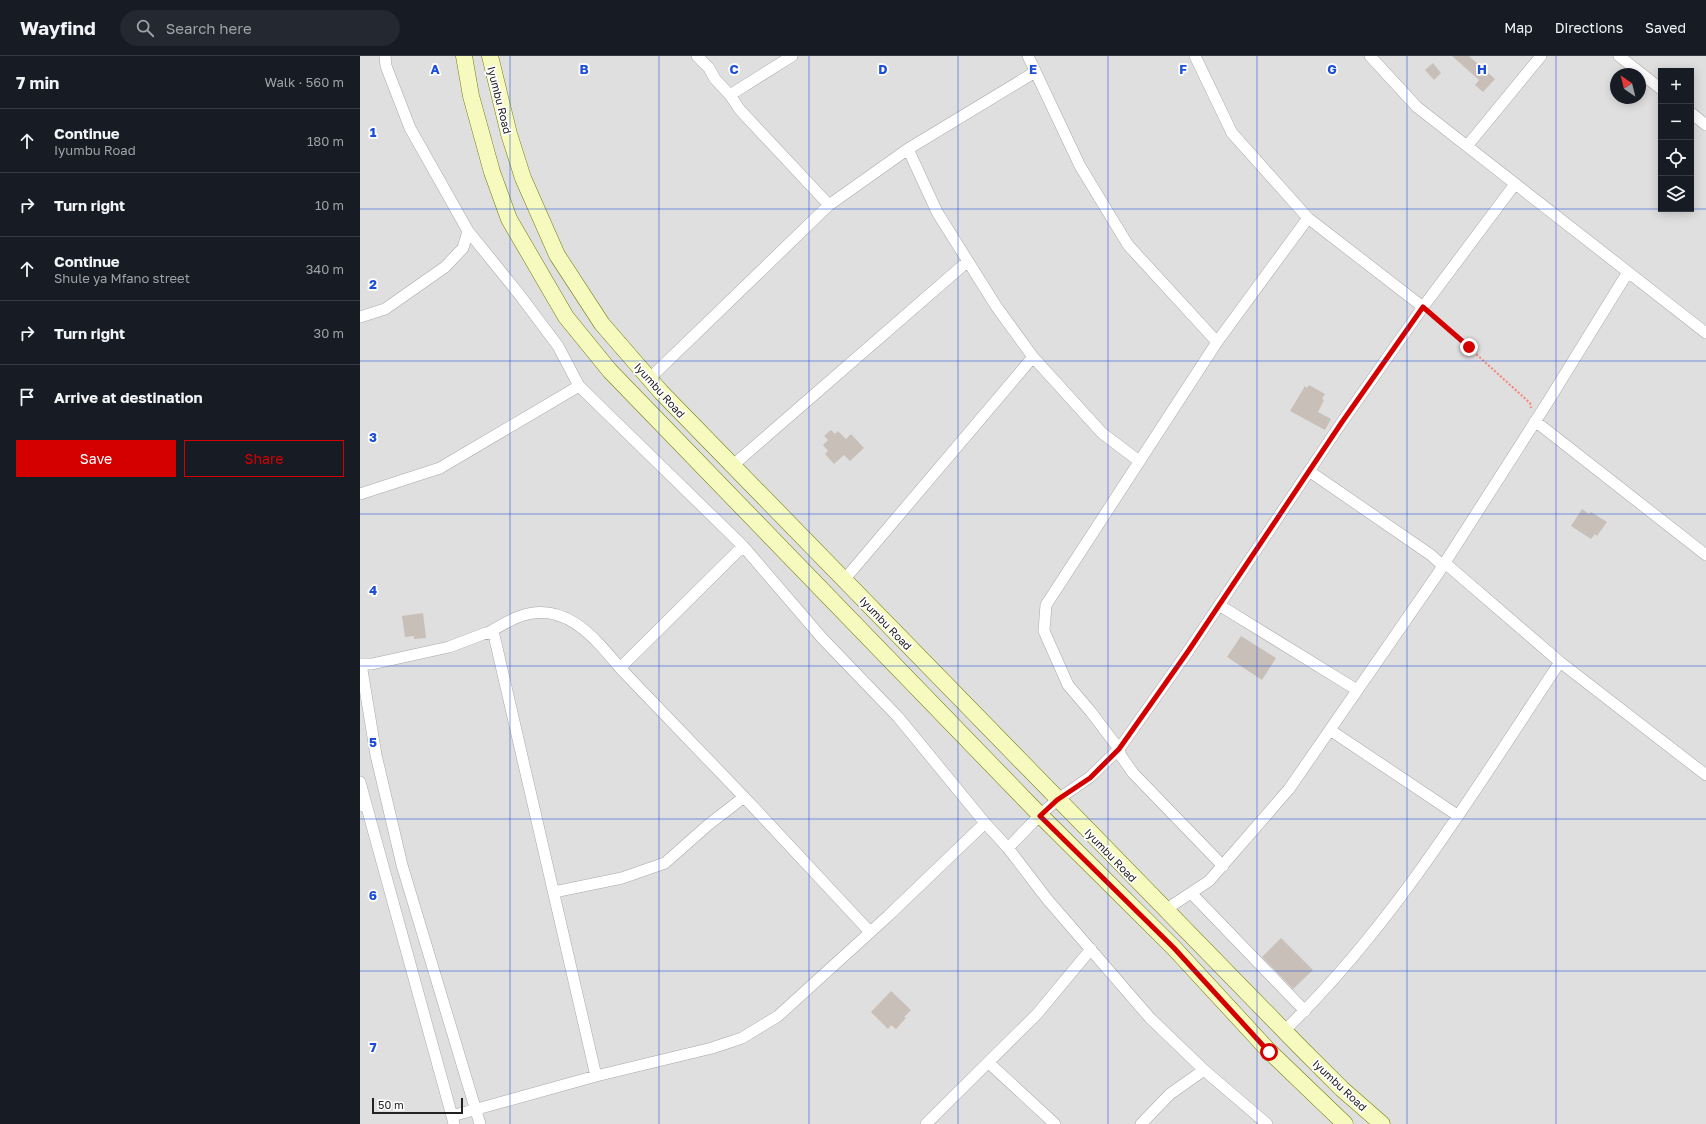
<!DOCTYPE html>
<html lang="en">
<head>
<meta charset="utf-8">
<style>
	body { margin:0; font-family:"Golos Text",sans-serif; background:#242831; color:#f1f3f6 }
	.controls { position:absolute; right:12px; top:12px; display:grid; overflow:hidden; border-radius:0px; box-shadow:0 2px 10px #0003 }
	.controls button { width:36px; height:36px; display:grid; place-items:center; padding:0; border:0; border-bottom:1px solid #363941; background:#171b24; color:#f1f3f6; font:20px sans-serif }
	.compass { position:absolute; left:1250px; top:12px; width:36px; height:36px; border-radius:50%; background:#171b24; box-shadow:0 2px 10px #0003; rotate:325deg }
	.scale { position:absolute; left:12px; bottom:10px; width:91px; box-sizing:border-box; padding-left:4px; border:2px solid #222; border-top:0; font-size:11px; line-height:14px; white-space:nowrap; color:#222; -webkit-text-stroke:3px #fff; paint-order:stroke }
	.stop { position:absolute; width:12px; height:12px; margin:-9px; border:3px solid #d40000; border-radius:50%; background:#fff }
	.stop.end { background:#d40000; border-color:#fff; box-shadow:0 1px 4px #0008 }
	.list { margin:0; padding:0; list-style:none }
	h2 { display:flex; justify-content:space-between; align-items:center; height:52px; margin:0; padding:0 16px; font-size:17px }
	h2 small { font-size:13px; font-weight:400; color:#9ea1a6 }
	.list li { display:grid; grid-template-columns:26px 1fr auto; gap:12px; align-items:center; box-sizing:border-box; height:64px; padding:0 16px; border-top:1px solid #363941 }
	.list b { display:block; font-size:15px; white-space:nowrap }
	.list p { margin:0; font-size:13px; white-space:nowrap; color:#9ea1a6 }
	.list em { font-size:13px; font-style:normal; color:#9ea1a6 }
	.actions { display:flex; gap:8px; padding:12px 16px }
	.actions a { flex:1; padding:9px 0; border:1px solid #d40000; border-radius:0px; text-align:center; font-size:14px; color:#d40000 }
	.actions .main { background:#d40000; color:#fff }
	.icon { flex:none; width:22px; height:22px; fill:none; stroke:currentColor; stroke-width:2; stroke-linecap:round; stroke-linejoin:round }
	.map { position:relative; flex:none; width:1346px; height:1068px; overflow:hidden }
	header { display:flex; align-items:center; gap:24px; box-sizing:border-box; height:56px; padding:0 20px; background:#171b24; border-bottom:1px solid #363941 }
	header strong { font-size:19px }
	nav { display:flex; gap:22px; margin-inline-start:auto; font-size:14px }
	.search { width:280px; height:36px; background:#242831; display:flex; align-items:center; gap:10px; box-sizing:border-box; padding:0 14px; border-radius:22px; color:#9ea1a6; font-size:15px }
	main { display:flex }
	aside { flex:1; background:#171b24 }
	.map>svg:first-child { display:block }
	.residential { fill:#e0dfdf; fill-rule:evenodd }
	.building { fill:#c7bfb8 }
	.lines { fill:none; stroke-linecap:round; stroke-linejoin:round }
	.minor-casing { stroke:#a9a9a9; stroke-width:12 }
	.secondary-casing { stroke:#707d05; stroke-width:17 }
	.path { stroke:#fa8072; stroke-width:2; stroke-dasharray:2 2; stroke-linecap:butt }
	.minor { stroke:#fff; stroke-width:11 }
	.secondary { stroke:#f7fabf; stroke-width:16 }
	.route { stroke:#d40000; stroke-width:5 }
	.grid { fill:none; stroke:#1d4ed8; stroke-width:1; stroke-opacity:0.55 }
	.labels { text-anchor:middle; dominant-baseline:central; stroke-width:3.5; stroke-linejoin:round; paint-order:stroke }
	.street-label { font-size:11px; fill:#222; stroke:#fff }
	.grid-label { font-size:13px; text-anchor:middle; font-weight:bold; fill:#1d4ed8; stroke:#fff; stroke-width:3.5; stroke-linejoin:round; paint-order:stroke }
</style>
</head>
<body>
<header>
<strong>Wayfind</strong>
<div class="search"><svg class="icon" aria-label="search" viewBox="0 0 24 24"><circle cx="10" cy="10" r="6"/><path d="M15 15l6 6"/></svg>Search here</div>
<nav><a>Map</a><a>Directions</a><a>Saved</a></nav>
</header>
<main>
<aside>
<h2>7 min<small>Walk · 560 m</small></h2>
<ul class="list">
<li><svg class="icon" aria-label="ahead" viewBox="0 0 24 24"><path d="M12 20V5M6 11l6-6 6 6"/></svg><div><b>Continue</b><p>Iyumbu Road</p></div><em>180 m</em></li>
<li><svg class="icon" aria-label="right" viewBox="0 0 24 24"><path d="M7 20v-9h11M14 6l5 5-5 5"/></svg><div><b>Turn right</b></div><em>10 m</em></li>
<li><svg class="icon" aria-label="ahead" viewBox="0 0 24 24"><path d="M12 20V5M6 11l6-6 6 6"/></svg><div><b>Continue</b><p>Shule ya Mfano street</p></div><em>340 m</em></li>
<li><svg class="icon" aria-label="right" viewBox="0 0 24 24"><path d="M7 20v-9h11M14 6l5 5-5 5"/></svg><div><b>Turn right</b></div><em>30 m</em></li>
<li><svg class="icon" aria-label="arrive" viewBox="0 0 24 24"><path d="M6 21V4h12l-3 4 3 4H6"/></svg><div><b>Arrive at destination</b></div></li>
</ul>
<div class="actions"><a class="main">Save</a><a>Share</a></div>
</aside>
<div class="map">
<svg width="1346" height="1068" viewBox="0 0 1346 1068">
	<rect width="100%" height="100%" fill="#f2efe9"/>
	<path class="residential" d="M0,0h1346v1068h-1346zM1301,15h30v138h-30zM1256,18h24v24h-24z"/>
	<path class="building" d="M1092,0h17l26,23 -12,13 -8,-7 4,-5z
		M1073,7l8,10 -7,7 -9,-10z
		M949,329l16,9 -3,5 2,1 -6,12 13,7 -6,11 -35,-19 15,-25 2,2z
		M471,374l4,4 3,-3 8,8 5,-5 13,14 -14,13 -6,-6 -10,9 -9,-10 3,-3 -5,-6 5,-5 -4,-4z
		M1222,453l7,5 2,-2 16,10 -10,14 -2,-2 -4,5 -20,-13z
		M63,557l3,25 -12,1v-3l-9,1 -3,-21z
		M881,580l35,22 -14,22 -35,-23z
		M921,882l32,32 -20,19 -31,-32z
		M531,935l20,19 -7,7 2,1 -10,11 -5,-4 -3,4 -17,-17z"/>
	<g class="lines">
		<defs>
			<path id="minor" d="M337,0l12,12 6,11 15,16
				M432,0l-62,39 10,15 89,95
				M668,0l52,110 48,79 89,97
				M835,0l37,77 76,85 115,89
				M1010,0l47,51 289,226
				M1259,0l42,33
				M675,16l-127,77 29,63 59,94 37,51 69,76 37,28
				M1331,57l15,12
				M1107,90l74,-90
				M108,175l51,63 39,52 21,40
				M0,261l25,-8 60,-42 18,-19 5,-17 -58,-103 -24,-62 -1,-10
				M289,323l180,-174 79,-56
				M1175,365l171,134
				M372,410l236,-205
				M949,415l122,84 12,11
				M0,438l80,-26 139,-82 164,160 79,92 76,79 87,106 23,25 39,51 103,119 54,52 63,54
				M383,490l-123,122 124,129 126,135
				M1085,507l115,99 146,113
				M484,524l189,-223
				M859,549l138,85
				M128,577c10,-6 20,-12 30,-16 46,-18 76,20 102,51
				M0,608h12l77,-17 37,-14 8,2 102,441
				M1,608l15,91 26,110 78,259
				M970,674l127,85
				M0,726l6,22
				M0,750l6,-2 86,312
				M648,792l32,-33 17,-15 33,-23 29,-28 70,-99 153,-228 81,-115 92,-123
				M863,810l-90,-93 -12,-17 -2,-7 -28,-37 -23,-27 -24,-54 2,-26 171,-263 91,-124
				M194,836l68,-14 43,-15 43,-38 36,-28
				M831,837l114,118
				M805,854l44,-29 80,-92 148,-214 112,-175 79,-128
				M924,975c111,-107 191,-242 276,-369
				M629,1007l66,61
				M94,1068l-2,-8 144,-40 116,-28 30,-10 36,-22 110,-100 97,-93
				M566,1068l111,-110 54,-65
				M781,1068l29,-30 34,-24"/>
			<path id="secondary" d="M104,0l7,40 21,76 17,47 57,98 44,54 430,444 134,133 95,103 76,73
				M130,0l19,78 14,44 34,77 45,69 59,68 637,653 44,44 40,35"/>
		</defs>
		<use href="#minor" class="minor-casing"/>
		<use href="#secondary" class="secondary-casing"/>
		<path class="path" d="M1072,258l98,89 1,5"/>
		<use href="#minor" class="minor"/>
		<use href="#secondary" class="secondary"/>
	</g>
	<g class="lines">
		<path class="route" d="M909,996l-95,-104 -134,-132 17,-16 33,-22 29,-29 70,-99 153,-228 81,-115 46,40"/>
	</g>
	<path class="grid" d="M150,0v1068M299,0v1068M449,0v1068M598,0v1068M748,0v1068M897,0v1068M1047,0v1068M1196,0v1068M0,153h1301M1331,153h15M0,305h1346M0,458h1346M0,610h1346M0,763h1346M0,915h1346"/>
	<g class="labels">
		<g class="street-label">
			<text transform="translate(140 44) rotate(76)">Iyumbu Road</text>
			<text transform="translate(300 334) rotate(48)">Iyumbu Road</text>
			<text transform="translate(526 567) rotate(46)">Iyumbu Road</text>
			<text transform="translate(751 799) rotate(46)">Iyumbu Road</text>
			<text transform="translate(980 1029) rotate(43)">Iyumbu Road</text>
		</g>
	</g>
	<g class="grid-label">
		<text x="75" y="18">A</text>
		<text x="224" y="18">B</text>
		<text x="374" y="18">C</text>
		<text x="523" y="18">D</text>
		<text x="673" y="18">E</text>
		<text x="823" y="18">F</text>
		<text x="972" y="18">G</text>
		<text x="1122" y="18">H</text>
		<text x="13" y="81">1</text>
		<text x="13" y="233">2</text>
		<text x="13" y="386">3</text>
		<text x="13" y="539">4</text>
		<text x="13" y="691">5</text>
		<text x="13" y="844">6</text>
		<text x="13" y="996">7</text>
	</g>
</svg>
<div class="controls">
<button>+</button>
<button>−</button>
<button><svg class="icon" aria-label="locate" viewBox="0 0 24 24"><circle cx="12" cy="12" r="6"/><path d="M12 2v4M12 18v4M2 12h4M18 12h4"/></svg></button>
<button><svg class="icon" aria-label="layers" viewBox="0 0 24 24"><path d="M12 4l9 5-9 5-9-5zM3 14l9 5 9-5"/></svg></button>
</div>
<svg class="compass" viewBox="-18 -18 36 36"><path d="M0-13l5 13h-10z" fill="#e53935"/><path d="M0 13l5-13h-10z" fill="#9ea1a6"/></svg>
<div class="scale">50 m</div>
<div class="stop" style="left:909px;top:996px"></div>
<div class="stop end" style="left:1109px;top:291px"></div>
</div>
</main>
</body>
</html>
